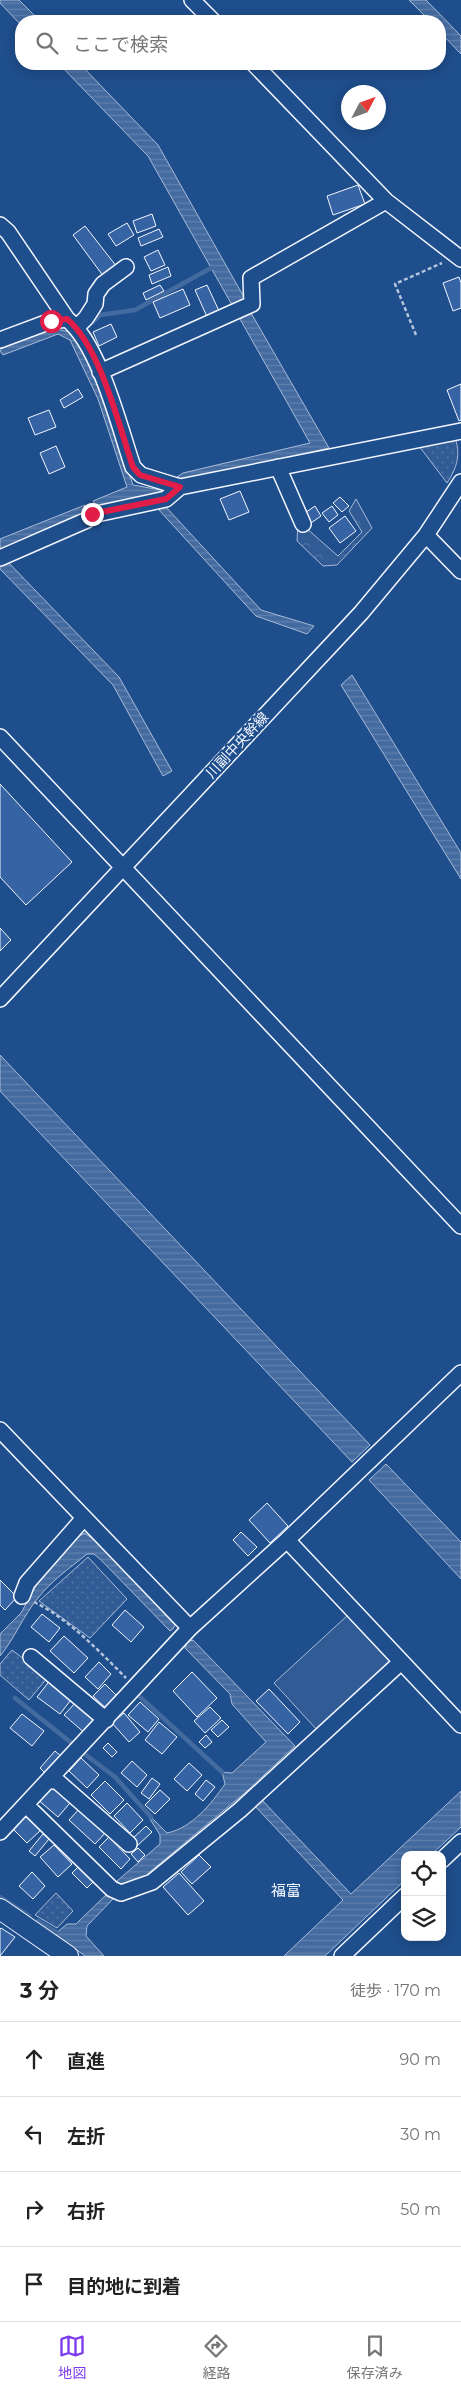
<!DOCTYPE html>
<html lang="ja">
<head>
<meta charset="utf-8">
<style>
	body { margin:0; font-family:Montserrat,"Noto Sans JP",sans-serif; background:#f6f6f6; color:#222 }
	.controls { position:absolute; right:15px; bottom:15px; display:grid; overflow:hidden; border-radius:10px; box-shadow:0 2px 12px #0003 }
	.controls button { width:45px; height:45px; display:grid; place-items:center; padding:0; border:0; border-bottom:1px solid #e0e0e0; background:#fff; color:#222; font:25px sans-serif }
	.compass { position:absolute; left:341px; top:85px; width:45px; height:45px; border-radius:50%; background:#fff; box-shadow:0 2px 12px #0003; rotate:49deg }
	.stop { position:absolute; width:15px; height:15px; margin:-11px; border:4px solid #e11d48; border-radius:50%; background:#fff }
	.stop.end { background:#e11d48; border-color:#fff; box-shadow:0 1px 5px #0008 }
	.list { margin:0; padding:0; list-style:none }
	h2 { display:flex; justify-content:space-between; align-items:center; height:65px; margin:0; padding:0 20px; font-size:21px }
	h2 small { font-size:16px; font-weight:400; color:#767676 }
	.list li { display:grid; grid-template-columns:32px 1fr auto; gap:15px; align-items:center; box-sizing:border-box; height:75px; padding:0 20px; border-top:1px solid #e0e0e0 }
	.list b { display:block; font-size:19px; white-space:nowrap }
	.list em { font-size:16px; font-style:normal; color:#767676 }
	.icon { flex:none; width:28px; height:28px; fill:none; stroke:currentColor; stroke-width:2; stroke-linecap:round; stroke-linejoin:round }
	.map { position:relative; flex:none; width:461px; height:1956px; overflow:hidden }
	.search { position:absolute; background:#fff; box-shadow:0 2px 12px #0003; left:15px; right:15px; top:15px; height:55px; display:flex; align-items:center; gap:12px; box-sizing:border-box; padding:0 18px; border-radius:20px; color:#767676; font-size:19px }
	.sheet { height:365px; background:#fff }
	nav { display:flex; justify-content:space-around; align-items:center; box-sizing:border-box; height:70px; border-top:1px solid #e0e0e0; background:#fff; font-size:14px; color:#767676 }
	nav a { display:grid; justify-items:center; gap:2px }
	nav .on { color:#7c3aed }
	.map>svg:first-child { display:block }
	.grass { fill:url(#grass-dots); stroke:#a8bbd7 }
	.forest { fill:url(#forest-crowns); stroke:#a8bbd7 }
	.built { fill:#305b95; stroke:#a8bbd7 }
	.water { fill:url(#water-rules); stroke:#a8bbd7 }
	.lines { fill:none; stroke-linecap:round; stroke-linejoin:round }
	.stream { stroke:#446ba0; stroke-width:4.5 }
	.building { fill:#3563a3; stroke:#f2f6ff }
	.minor-casing { stroke:#f2f6ff; stroke-width:18 }
	.major-casing { stroke:#f2f6ff; stroke-width:22 }
	.path { stroke:#b3c4dc; stroke-width:2.5; stroke-dasharray:4 2.5; stroke-linecap:butt }
	.minor { stroke:#1f4e8c; stroke-width:15 }
	.major { stroke:#1f4e8c; stroke-width:20 }
	.route { stroke:#e11d48; stroke-width:6 }
	.labels { text-anchor:middle; dominant-baseline:central; stroke-width:4; stroke-linejoin:round; paint-order:stroke }
	.street-label { font-size:14px; fill:#f2f6ff; stroke:#1f4e8c }
	.neighbourhood-label { font-size:15px; fill:#f2f6ff; stroke:#1f4e8c }
</style>
</head>
<body>
<div class="map">
<svg width="461" height="1956" viewBox="0 0 461 1956">
	<defs>
		<pattern id="grass-dots" width="8" height="8" patternUnits="userSpaceOnUse" patternTransform="scale(1.25)"><rect width="8" height="8" fill="#305b95"/><path d="M2 2h.1M6 6h.1" fill="none" stroke="#4e73a5" stroke-width="1.8" stroke-linecap="round"/></pattern>
		<pattern id="forest-crowns" width="20" height="18" patternUnits="userSpaceOnUse" patternTransform="scale(1.25)"><rect width="20" height="18" fill="#305b95"/><path d="M2 6a3 3 0 1 1 6 0M12 15a3 3 0 1 1 6 0" fill="none" stroke="#4e73a5"/></pattern>
		<pattern id="water-rules" width="6" height="5" patternUnits="userSpaceOnUse" patternTransform="scale(1.25)"><rect width="6" height="5" fill="#446ba0"/><path d="M0 2.5h6" fill="none" stroke="#5f81ae"/></pattern>
	</defs>
	<rect width="100%" height="100%" fill="#1f4e8c"/>
	<path class="grass" d="M455,438c6,16 2,30 -8,45l-28,-37z
		M88,1557l39,42 -37,39 -51,-37z
		M12,1650l36,27 -19,23 -29,-25v-11z
		M56,1893l17,18 -16,17 -22,-13z"/>
	<path class="forest" d="M356,499l16,29 -35,37 -14,1 -26,-25 1,-20 40,35 24,-24 -13,-21z"/>
	<path class="built" d="M348,1615l45,48 -75,68 -44,-48z"/>
	<path class="water" d="M0,0h19l21,21h-19v4l-21,-22z
		M409,0h17l35,36v18l-21,-22v-11h-10z
		M59,64h21l78,81 87,154 -13,6 -84,-149z
		M251,313l78,135 -146,32 -6,-3 6,-4 127,-30 -70,-124z
		M53,328l16,4 7,5 28,62 29,86 33,6v3l-69,13 -4,-6 34,-14 -29,-88 -28,-59 -12,-6 -55,21 -3,-4 3,-4z
		M85,505v9l-85,36v-11z
		M165,506l96,104 53,16 -7,8 -51,-18 -97,-106z
		M7,561l112,116 53,94 -9,5 -50,-91 -113,-116v-5z
		M352,675l109,178v26l-120,-194z
		M0,1055l370,390 -18,17 -352,-371z
		M386,1464l75,78v37l-92,-99z
		M85,1533l14,11 76,81 -2,4 -3,2 -69,-71 -7,-6h-7c-17,14 -36,27 -49,44 -15,18 -23,40 -38,58v-22l21,-21 16,-29 42,-48z
		M193,1640l102,106 -48,45 -102,85 -17,8 -7,1 -4,-4 43,-37v-9l-10,-16 1,-2 16,16c25,-5 44,-29 58,-49l-3,-12 10,1 34,-31 -34,-38 -2,-10 -45,-46 2,-6z
		M461,1791v36l-30,28h-26v25l-80,76h-41l59,-56 -89,-95 7,-6 90,95z
		M108,1893l4,1 1,5 -26,27 -1,10 18,20h-19l-30,-22 12,-10h9z"/>
	<g class="lines">
		<path class="stream" d="M88,326l12,-11 35,-5 76,-42
			M139,1696l83,76
			M15,1698l59,47
			M82,1752l33,25 36,40
			M0,1897l29,19
			M38,1921l18,11"/>
	</g>
	<path class="building" d="M358,185l7,19 -32,11 -6,-19z
		M152,214l4,12 -19,7 -4,-12z
		M127,223l7,12 -18,11 -8,-12z
		M85,226l32,41 -13,10 -31,-42z
		M159,229l4,8 -22,9 -3,-8z
		M158,250l7,15 -14,6 -7,-14z
		M168,267l3,9 -19,8 -3,-9z
		M459,277l2,6v25l-8,3 -10,-28z
		M160,285l4,6 -18,9 -3,-7z
		M207,285l13,28 -12,6 -13,-29z
		M183,289l7,16 -30,13 -7,-16z
		M111,324l6,13 -18,9 -6,-14z
		M461,384v36l-2,1 -12,-31z
		M78,389l5,8 -19,11 -4,-8z
		M49,410l7,17 -21,8 -7,-17z
		M56,446l9,21 -16,7 -9,-21z
		M240,491l9,21 -20,8 -9,-21z
		M340,497l9,9 -7,6 -9,-9z
		M315,506l6,10 -13,9 -6,-10z
		M332,506l6,9 -9,7 -7,-9z
		M345,516l11,15 -16,12 -11,-15z
		M0,784l72,78 -46,43 -26,-28z
		M0,928l11,12 -11,11z
		M267,1503l21,23 -18,17 -21,-23z
		M241,1532l16,15 -9,9 -15,-16z
		M0,1580l17,17 -12,13 -5,-5z
		M125,1610l19,17 -13,15 -19,-17z
		M42,1614l18,14 -11,14 -18,-15z
		M64,1636l24,22 -14,15 -24,-22z
		M99,1662l12,12 -13,15 -13,-12z
		M192,1672l25,26 -20,19 -24,-26z
		M51,1679l23,17 -14,18 -23,-17z
		M105,1684l15,15 -11,12 -16,-15z
		M269,1689l31,33 -12,12 -32,-33z
		M77,1701l22,19 -13,14 -22,-19z
		M140,1702l19,17 -11,13 -20,-17z
		M210,1707l11,11 -16,15 -11,-12z
		M124,1713l16,19 -11,10 -17,-19z
		M22,1714l22,17 -12,15 -22,-18z
		M222,1720l7,7 -11,10 -7,-7z
		M159,1722l18,15 -15,17 -17,-14z
		M206,1735l6,7 -7,6 -6,-6z
		M108,1743l9,9 -5,5 -9,-9z
		M55,1751l7,6 -16,17 -6,-6z
		M81,1758l18,17 -12,13 -18,-17z
		M132,1761l15,14 -10,12 -16,-14z
		M189,1763l13,12 -15,16 -13,-12z
		M152,1778l8,6 -11,15 -8,-6z
		M206,1780l9,7 -12,14 -8,-7z
		M105,1781l19,19 -14,14 -19,-19z
		M49,1785l21,18 -12,14 -21,-18z
		M160,1790l10,9 -15,15 -10,-9z
		M127,1803l16,17 -13,13 -16,-17z
		M81,1807l26,24 -12,13 -26,-24z
		M26,1813l16,16 -15,14 -15,-15z
		M146,1826l6,6 -15,14 -6,-6z
		M43,1834l6,5 -14,17 -6,-5z
		M109,1837l21,22 -9,10 -22,-22z
		M54,1845l18,19 -14,13 -18,-20z
		M138,1848l7,7 -7,7 -7,-8z
		M199,1855l12,12 -19,17 -11,-12z
		M81,1864l15,15 -9,9 -15,-15z
		M32,1872l13,14 -12,13 -14,-13z
		M179,1873l25,28 -16,14 -25,-28z
		M1,1928l14,9 -15,19v-27z"/>
	<g class="lines">
		<defs>
			<path id="minor" d="M192,0l21,21
				M254,64l132,137 75,58
				M0,225l8,7 59,87c33,27 52,107 66,148l8,8 39,12 281,-56
				M77,327l9,-9 9,-14 1,-10 7,-10 23,-17
				M0,340l51,-19 16,-2
				M100,372l152,-68 -1,-26 135,-77
				M278,467l25,57
				M426,535l35,36
				M0,558l87,-38 5,-5 74,-16 14,-12
				M0,737l461,489
				M0,999l361,-386 65,-78 35,-53
				M0,1430l190,198
				M287,1540l174,185
				M22,1596l5,-13 57,-65
				M31,1657l75,63
				M49,1781h8l72,63
				M26,1805l86,84 9,4 31,-11 88,-72 161,-148
				M0,1832l190,-204 97,-88 174,-167
				M442,1860l19,-18
				M342,1956l63,-60"/>
			<path id="major" d="M0,1909l68,47"/>
		</defs>
		<use href="#minor" class="minor-casing"/>
		<use href="#major" class="major-casing"/>
		<path class="path" d="M416,335l-21,-51 47,-21
			M34,1602c35,17 65,49 92,76"/>
		<use href="#minor" class="minor"/>
		<use href="#major" class="major"/>
	</g>
	<g class="lines">
		<path class="route" d="M51,321l16,-2c33,27 52,107 66,148l7,8 40,12 -14,12 -74,15"/>
	</g>
	<g class="labels">
		<g class="street-label">
			<text transform="translate(237 745) rotate(-47)">川副中央幹線</text>
		</g>
		<g class="neighbourhood-label">
			<text x="286" y="1890">福富</text>
		</g>
	</g>
</svg>
<div class="controls">
<button><svg class="icon" aria-label="locate" viewBox="0 0 24 24"><circle cx="12" cy="12" r="6"/><path d="M12 2v4M12 18v4M2 12h4M18 12h4"/></svg></button>
<button><svg class="icon" aria-label="layers" viewBox="0 0 24 24"><path d="M12 4l9 5-9 5-9-5zM3 14l9 5 9-5"/></svg></button>
</div>
<svg class="compass" viewBox="-18 -18 36 36"><path d="M0-13l5 13h-10z" fill="#e53935"/><path d="M0 13l5-13h-10z" fill="#767676"/></svg>
<div class="stop" style="left:51px;top:321px"></div>
<div class="stop end" style="left:92px;top:514px"></div>
<div class="search"><svg class="icon" aria-label="search" viewBox="0 0 24 24"><circle cx="10" cy="10" r="6"/><path d="M15 15l6 6"/></svg>ここで検索</div>
</div>
<section class="sheet">
<h2>3 分<small>徒歩 · 170 m</small></h2>
<ul class="list">
<li><svg class="icon" aria-label="ahead" viewBox="0 0 24 24"><path d="M12 20V5M6 11l6-6 6 6"/></svg><div><b>直進</b></div><em>90 m</em></li>
<li><svg class="icon" aria-label="left" viewBox="0 0 24 24"><path d="M17 20v-9H6M10 6l-5 5 5 5"/></svg><div><b>左折</b></div><em>30 m</em></li>
<li><svg class="icon" aria-label="right" viewBox="0 0 24 24"><path d="M7 20v-9h11M14 6l5 5-5 5"/></svg><div><b>右折</b></div><em>50 m</em></li>
<li><svg class="icon" aria-label="arrive" viewBox="0 0 24 24"><path d="M6 21V4h12l-3 4 3 4H6"/></svg><div><b>目的地に到着</b></div></li>
</ul>
</section>
<nav>
<a class="on"><svg class="icon" aria-label="map" viewBox="0 0 24 24"><path d="M3 6l6-2 6 2 6-2v14l-6 2-6-2-6 2zM9 4v14M15 6v14"/></svg>地図</a>
<a><svg class="icon" aria-label="directions" viewBox="0 0 24 24"><path d="M12 3l9 9-9 9-9-9zM9 14v-3h6M13 9l2 2-2 2"/></svg>経路</a>
<a><svg class="icon" aria-label="saved" viewBox="0 0 24 24"><path d="M7 4h10v16l-5-4-5 4z"/></svg>保存済み</a>
</nav>
</body>
</html>
